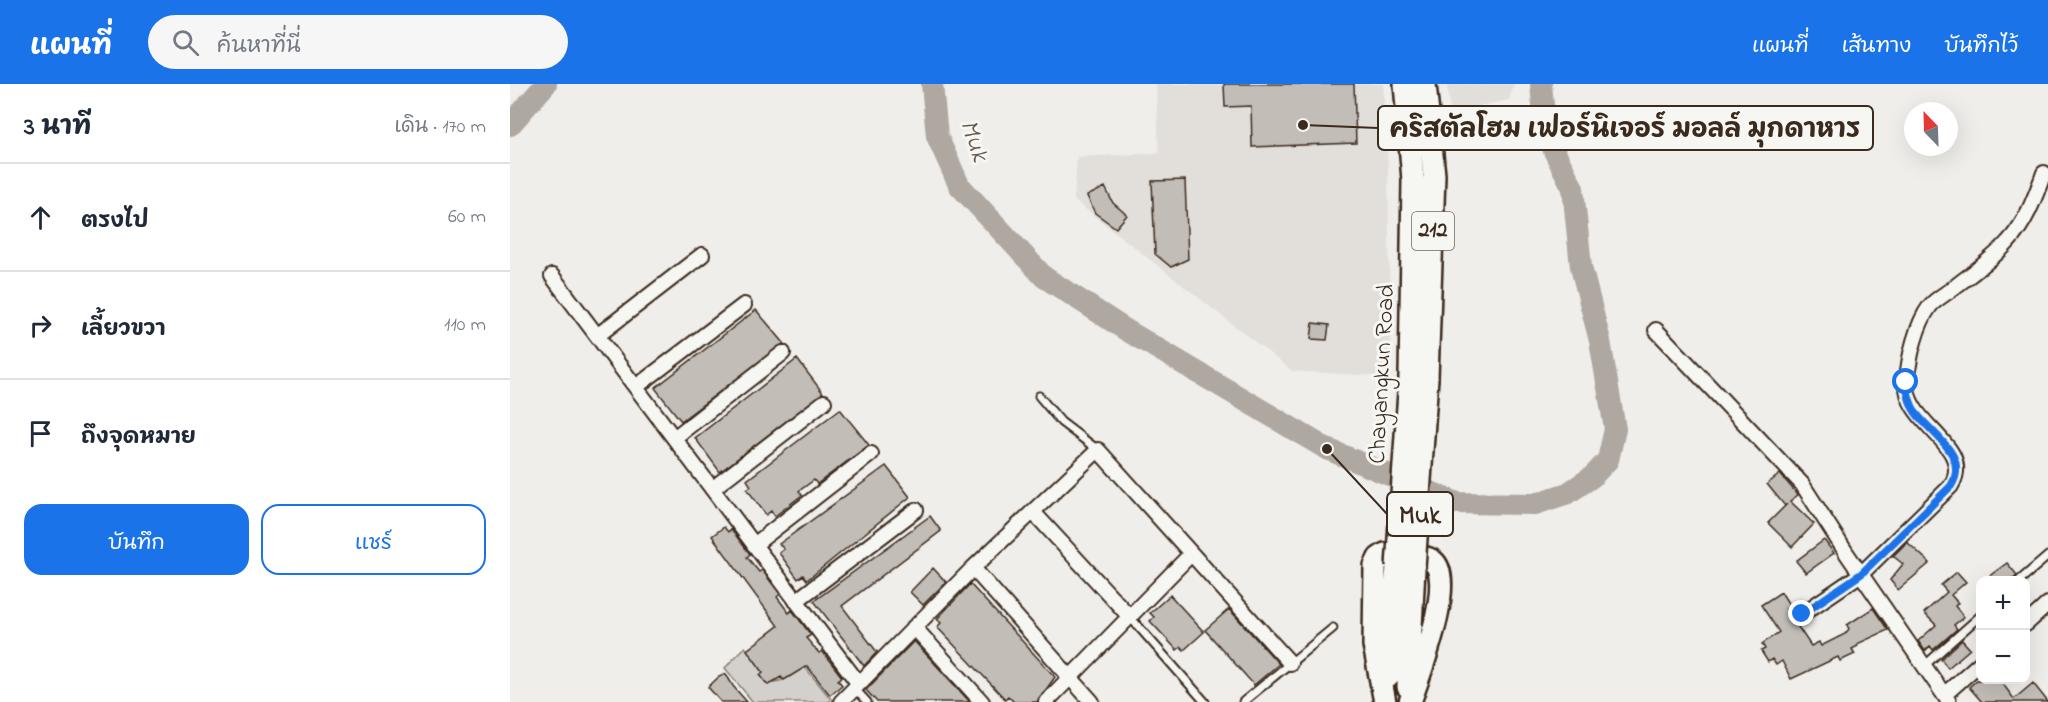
<!DOCTYPE html>
<html lang="th">
<head>
<meta charset="utf-8">
<style>
	body { margin:0; font-family:"Indie Flower","Playpen Sans Thai",sans-serif; background:#f6f6f7; color:#1f2937 }
	.controls { position:absolute; right:18px; bottom:18px; display:grid; overflow:hidden; border-radius:12px; box-shadow:0 6px 24px #0002 }
	.controls button { width:54px; height:54px; display:grid; place-items:center; padding:0; border:0; border-bottom:2px solid #e0e1e3; background:#fff; color:#1f2937; font:30px sans-serif }
	.compass { position:absolute; left:1394px; top:18px; width:54px; height:54px; border-radius:50%; background:#fff; box-shadow:0 6px 24px #0002; rotate:337deg }
	.stop { position:absolute; width:18px; height:18px; margin:-14px; border:4px solid #1a73e8; border-radius:50%; background:#fff }
	.stop.end { background:#1a73e8; border-color:#fff; box-shadow:0 2px 6px #0008 }
	.list { margin:0; padding:0; list-style:none }
	h2 { display:flex; justify-content:space-between; align-items:center; height:78px; margin:0; padding:0 24px; font-size:26px }
	h2 small { font-size:20px; font-weight:400; color:#747a83 }
	.list li { display:grid; grid-template-columns:39px 1fr auto; gap:18px; align-items:center; box-sizing:border-box; height:108px; padding:0 24px; border-top:2px solid #e0e1e3 }
	.list b { display:block; font-size:22px; white-space:nowrap }
	.list em { font-size:20px; font-style:normal; color:#747a83 }
	.actions { display:flex; gap:12px; padding:18px 24px }
	.actions a { flex:1; padding:14px 0; border:2px solid #1a73e8; border-radius:18px; text-align:center; font-size:21px; color:#1a73e8 }
	.actions .main { background:#1a73e8; color:#fff }
	.icon { flex:none; width:33px; height:33px; fill:none; stroke:currentColor; stroke-width:2; stroke-linecap:round; stroke-linejoin:round }
	.map { position:relative; flex:none; width:1538px; height:618px; overflow:hidden }
	header { display:flex; align-items:center; gap:36px; box-sizing:border-box; height:84px; padding:0 30px; background:#1a73e8; color:#fff }
	header strong { font-size:28px }
	nav { display:flex; gap:33px; margin-inline-start:auto; font-size:21px }
	.search { width:420px; height:54px; background:#f6f6f7; display:flex; align-items:center; gap:15px; box-sizing:border-box; padding:0 21px; border-radius:33px; color:#747a83; font-size:22px }
	main { display:flex }
	aside { flex:1; background:#fff }
	.map>svg:first-child { display:block }
	.built { fill:#e2dfdb }
	.green { fill:#d4d1cc; stroke:#887e75; stroke-width:1.5 }
	.lines { fill:none; stroke-linecap:round; stroke-linejoin:round }
	.river { stroke:#afa8a1; stroke-width:22 }
	.building { fill:#c2bdb7; stroke:#3b2a1e; stroke-width:1.5 }
	.service-casing { stroke:#3b2a1e; stroke-width:11 }
	.minor-casing { stroke:#3b2a1e; stroke-width:18 }
	.primary-casing { stroke:#3b2a1e; stroke-width:26 }
	.service { stroke:#f6f6f2; stroke-width:7 }
	.minor { stroke:#f6f6f2; stroke-width:14 }
	.primary { stroke:#f6f6f2; stroke-width:21 }
	.primary-bridge-casing { stroke:#3b2a1e; stroke-width:26; stroke-linecap:butt }
	.primary-bridge { stroke:#f6f6f2; stroke-width:21 }
	.route { stroke:#1a73e8; stroke-width:8 }
	.labels { text-anchor:middle; dominant-baseline:central; stroke-width:6; stroke-linejoin:round; paint-order:stroke }
	.shield { fill:#f6f6f2; stroke:#73675e; stroke-width:1.5 }
	.shield-label { font-size:22px; font-weight:bold; fill:#3b2a1e }
	.street-label { font-size:24px; fill:#3b2a1e; stroke:#f6f6f2 }
	.water-label { font-size:26px; font-style:italic; fill:#64564c; stroke:#f6f6f2 }
	.leader { fill:none; stroke:#3b2a1e; stroke-width:2 }
	.callout-dot { fill:#3b2a1e; stroke:#f6f6f2; stroke-width:2 }
	.callout { fill:#f6f6f2; stroke:#3b2a1e; stroke-width:2 }
	.callout-label { font-size:26px; text-anchor:middle; font-weight:bold; fill:#3b2a1e }
</style>
</head>
<body>
<header>
<strong>แผนที่</strong>
<div class="search"><svg class="icon" aria-label="search" viewBox="0 0 24 24"><circle cx="10" cy="10" r="6"/><path d="M15 15l6 6"/></svg>ค้นหาที่นี่</div>
<nav><a>แผนที่</a><a>เส้นทาง</a><a>บันทึกไว้</a></nav>
</header>
<main>
<aside>
<h2>3 นาที<small>เดิน · 170 m</small></h2>
<ul class="list">
<li><svg class="icon" aria-label="ahead" viewBox="0 0 24 24"><path d="M12 20V5M6 11l6-6 6 6"/></svg><div><b>ตรงไป</b></div><em>60 m</em></li>
<li><svg class="icon" aria-label="right" viewBox="0 0 24 24"><path d="M7 20v-9h11M14 6l5 5-5 5"/></svg><div><b>เลี้ยวขวา</b></div><em>110 m</em></li>
<li><svg class="icon" aria-label="arrive" viewBox="0 0 24 24"><path d="M6 21V4h12l-3 4 3 4H6"/></svg><div><b>ถึงจุดหมาย</b></div></li>
</ul>
<div class="actions"><a class="main">บันทึก</a><a>แชร์</a></div>
</aside>
<div class="map">
<svg width="1538" height="618" viewBox="0 0 1538 618">
	<rect width="100%" height="100%" fill="#efeeea"/>
	<filter id="ink" filterUnits="userSpaceOnUse"><feTurbulence type="fractalNoise" baseFrequency=".0167" numOctaves="2"/><feDisplacementMap in="SourceGraphic" scale="12" xChannelSelector="R" yChannelSelector="G"/><feConvolveMatrix kernelMatrix="1 2 1 2 8 2 1 2 1" color-interpolation-filters="sRGB"/></filter>
	<g filter="url(#ink)">
		<path class="built" d="M646,0h227l5,83 3,210 -99,-6 -218,-171 3,-43 82,-4z
			M937,0h67l-5,16 -59,12z"/>
		<path class="green" d="M235,563l19,25 -4,3 5,7c17,2 26,-6 39,-16l27,33 -2,3h-76l-28,-34z"/>
		<g class="lines">
			<path class="river" d="M422,0l5,52 22,49 85,92 82,53 201,119 130,54 78,1 33,-11 24,-16 16,-17 7,-31 -15,-88 -19,-74 -8,-79 -19,-37 -11,-46 -2,-21
				M0,41l36,-41"/>
		</g>
		<path class="building" d="M714,0h130l2,59 -104,4 -1,-41 -26,1z
			M675,96l3,79 -17,8 -16,-13 -3,-73z
			M595,103l8,16 14,12 -11,13 -21,-15 -8,-17z
			M246,226l28,33 -103,78 -26,-33z
			M803,239l16,2 -2,15 -16,-1z
			M287,275l26,34 -103,79 -25,-34z
			M330,325l29,36 -52,39 -3,-4 -15,11 3,4 -27,21 -4,-5 -5,4 -19,-26 4,-3 -4,-6z
			M376,382l24,31 -103,83 -4,-5 -5,4 -19,-26 5,-4 -5,-5z
			M1270,390l18,21 -8,6 24,23 -22,23 -24,-24 19,-19 -2,2 -18,-22z
			M420,432l11,15 -99,75 35,46 -13,14 -50,-65z
			M214,443l4,5 3,-3 19,25 -3,3 12,15 3,-2 18,24 -3,3 12,16 3,-3 19,25 -5,3 13,15 3,-2 20,26 -4,3 4,5 -12,10 -23,-29 -23,14 -3,-3 -13,8 -8,-10 3,-3 -16,-22 31,-24 -66,-90z
			M1314,456l10,13 -28,20 -10,-12z
			M1397,458l23,21 -32,27 -8,-10 13,-16 -10,-8z
			M1497,479l10,12 -2,3 -4,2h-27z
			M423,484l13,14 -23,23 -13,-13z
			M1447,488l9,10 -15,13 7,8 -3,3 9,11 -10,8 3,4 -24,21 -3,-4 -5,5 -7,-10 18,-16 -12,-12 23,-21 -6,-7z
			M460,500l85,93 -18,25h-23l-6,-6 -3,3 -68,-72 4,-4 -4,-4z
			M1271,508l9,14 -4,3 25,37 8,-4 2,4 24,-12 4,-5 -2,-4 26,-17 15,22 -31,14 1,2 -6,3 3,5 -15,7 -2,-4 -47,22 -9,-18 -6,4 -4,-6 -4,3 -7,-11 4,-2 -3,-5 17,-12 -18,-27z
			M660,511l34,37 -20,18 -3,-3 -4,3 -27,-29 4,-4 -4,-4z
			M719,525l50,55 -25,21 -49,-55z
			M1452,556l8,9 -22,19 -7,-9z
			M404,557l56,61h-93l-11,-12z
			M216,590l7,12 14,16h-26l-13,-15 13,-12z
			M1467,596h23l14,19 19,-16 15,19h-66l-13,-15z"/>
		<g class="lines">
			<defs>
				<path id="service" d="M529,312l22,26 37,28
					M1510,496l28,-24
					M620,533l75,85
					M1414,582l56,-50
					M345,605l12,13
					M733,618l90,-74"/>
				<path id="minor" d="M42,192l307,408
					M1146,246l146,154 45,70 102,148
					M87,252l105,-81
					M126,303l108,-82
					M164,354l109,-85
					M202,405l112,-87
					M524,429l96,104
					M244,461l117,-91
					M463,484l119,134
					M286,517l120,-91
					M1292,530l59,-40 90,-88c25,-42 -49,-61 -44,-106 2,-23 9,-55 23,-74 5,-6 15,-12 22,-17 19,-15 40,-29 56,-47 18,-19 27,-45 36,-69
					M1516,540l22,-20
					M404,543l68,75
					M1434,611l36,-32
					M331,618l132,-134 125,-118 192,213
					M536,618l145,-148"/>
				<path id="primary" d="M895,0l8,96 -3,197
					M915,0l9,91 -7,203
					M878,593l9,-110
					M898,603l6,-119
					M875,618l-11,-57 1,-79 4,-8 6,-4c13,2 35,0 46,6 28,15 -13,118 -21,142"/>
			</defs>
			<use href="#service" class="service-casing"/>
			<use href="#minor" class="minor-casing"/>
			<use href="#primary" class="primary-casing"/>
			<use href="#service" class="service"/>
			<use href="#minor" class="minor"/>
			<use href="#primary" class="primary"/>
			<defs>
				<path id="primary-bridge" d="M887,483l13,-190
					M904,484l13,-190"/>
			</defs>
			<use href="#primary-bridge" class="primary-bridge-casing"/>
			<use href="#primary-bridge" class="primary-bridge"/>
		</g>
	</g>
	<g class="lines" filter="url(#ink)">
		<path class="route" d="M1292,530l59,-40 90,-88c19,-31 -19,-51 -35,-73 -7,-10 -8,-20 -10,-31"/>
	</g>
	<g class="labels">
		<rect class="shield" x="902" y="128" width="42" height="38" rx="4.5"/>
		<g class="shield-label">
			<text x="923" y="147">212</text>
		</g>
		<g class="street-label">
			<text transform="translate(873 290) rotate(-87)">Chayangkun Road</text>
		</g>
		<g class="water-label">
			<text transform="translate(463 57) rotate(71)">Muk</text>
		</g>
	</g>
	<path class="leader" d="M793 41L868 44M817 365L877 430"/>
	<g class="callout-dot">
		<circle cx="793" cy="41" r="6"/>
		<circle cx="817" cy="365" r="6"/>
	</g>
	<g class="callout">
		<rect x="868" y="22" width="495" height="44" rx="6"/>
		<rect x="877" y="408" width="66" height="44" rx="6"/>
	</g>
	<g class="callout-label">
		<text x="1115" y="53">คริสตัลโฮม เฟอร์นิเจอร์ มอลล์ มุกดาหาร</text>
		<text x="910" y="439">Muk</text>
	</g>
</svg>
<div class="controls">
<button>+</button>
<button>−</button>
</div>
<svg class="compass" viewBox="-18 -18 36 36"><path d="M0-13l5 13h-10z" fill="#e53935"/><path d="M0 13l5-13h-10z" fill="#747a83"/></svg>
<div class="stop" style="left:1396px;top:298px"></div>
<div class="stop end" style="left:1292px;top:530px"></div>
</div>
</main>
</body>
</html>
